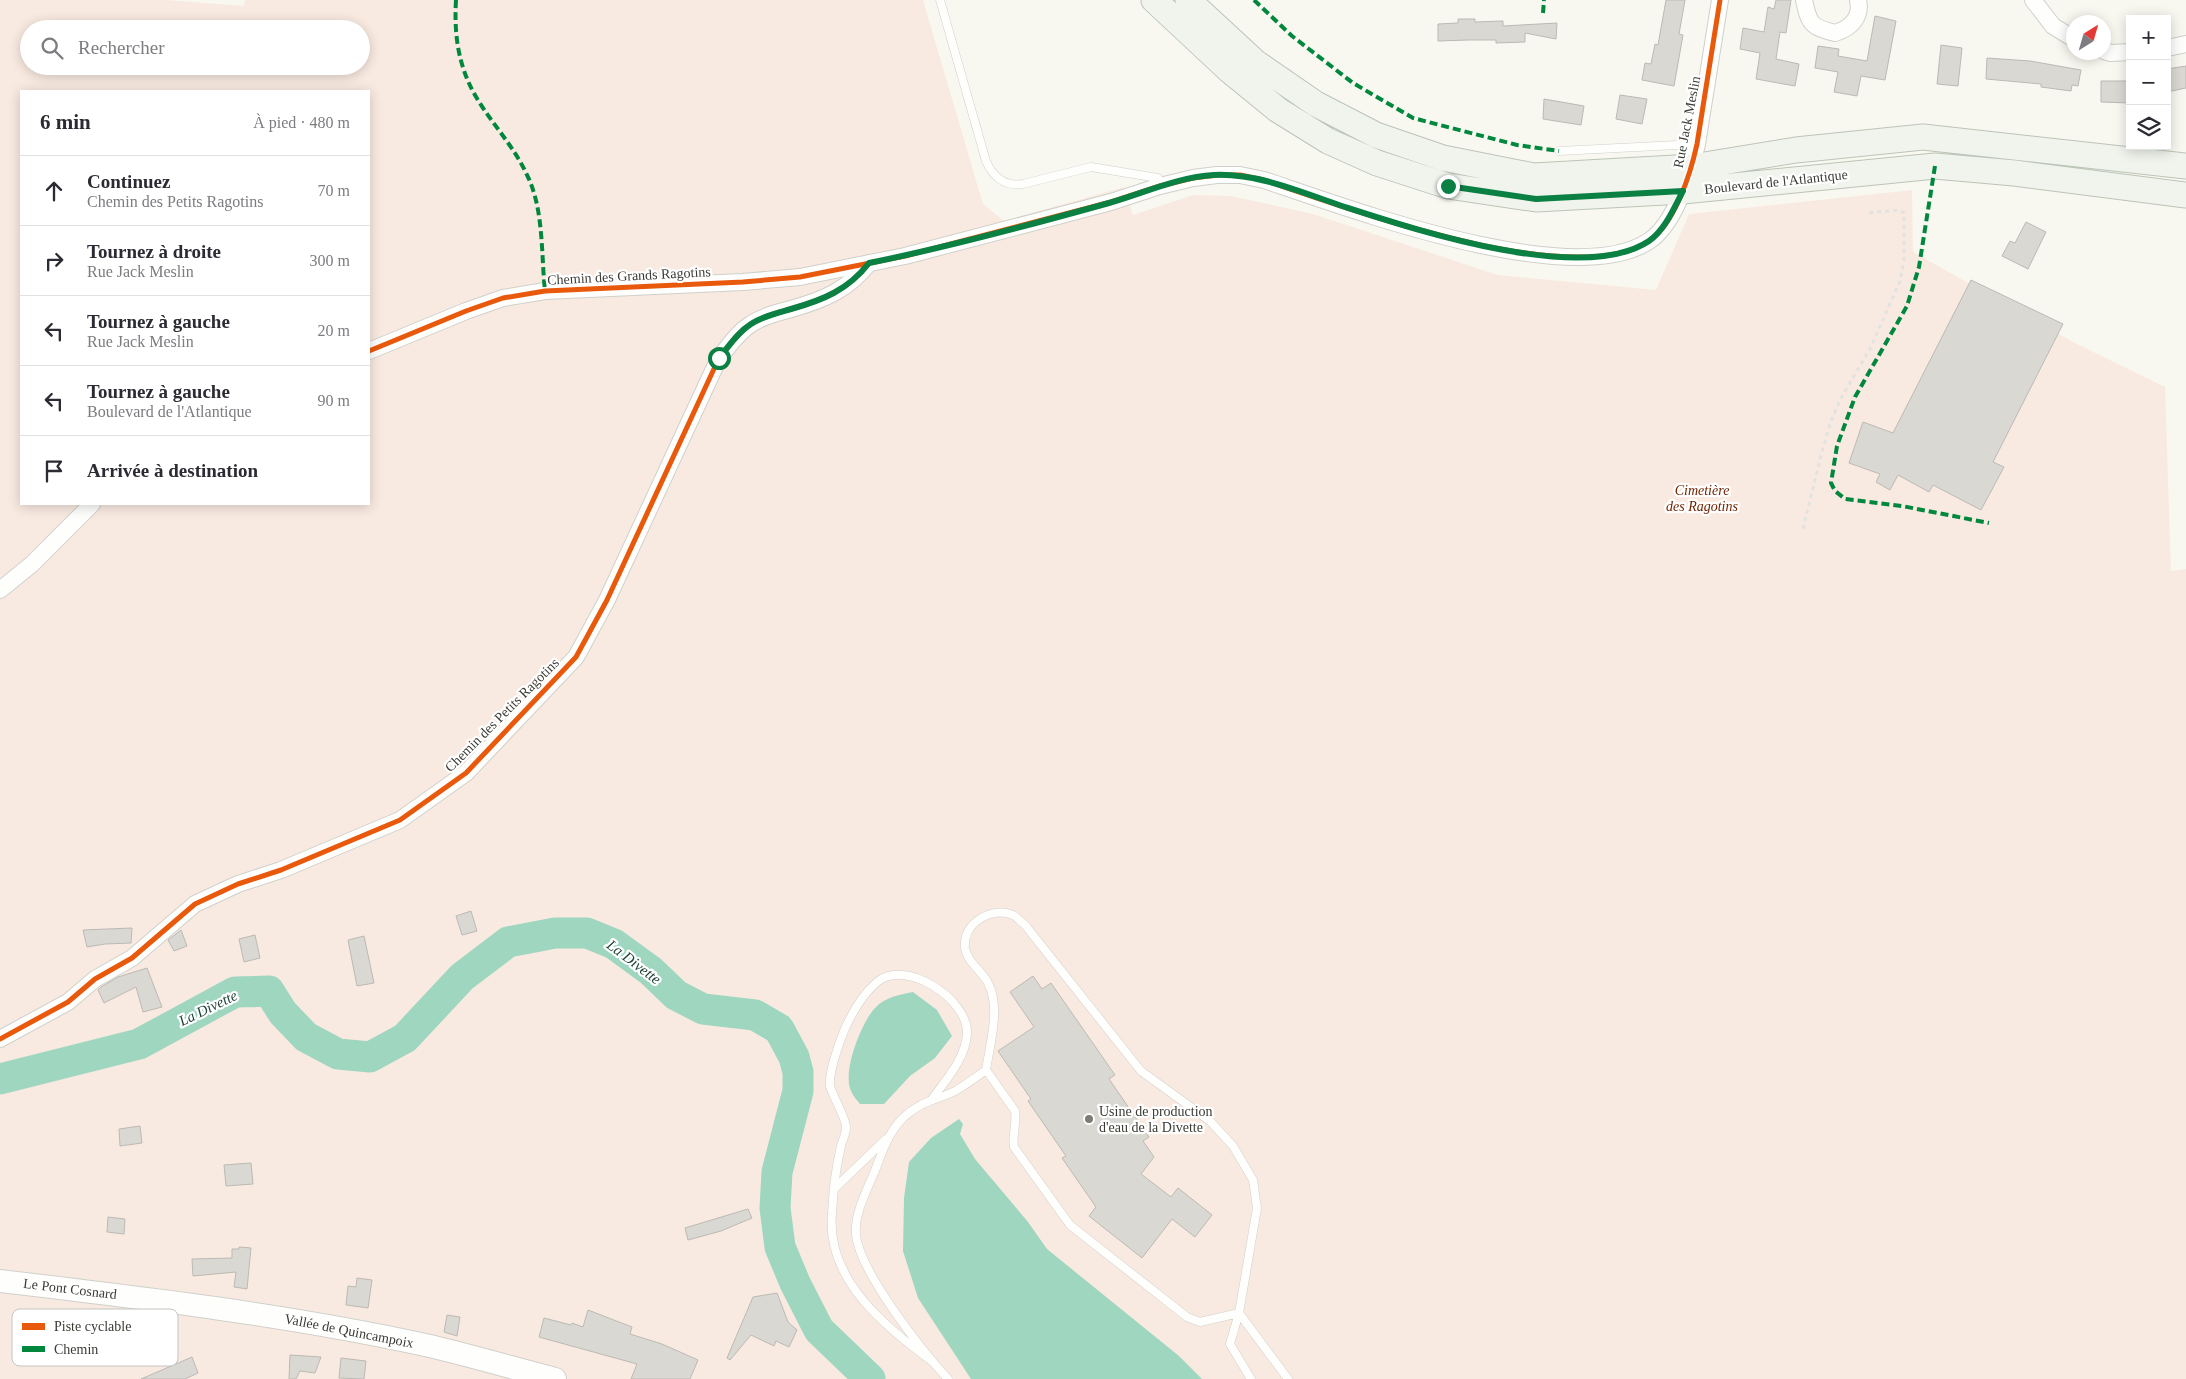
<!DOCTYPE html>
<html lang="fr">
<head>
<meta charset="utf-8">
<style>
	body { margin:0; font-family:Georgia,serif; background:#f7f7f7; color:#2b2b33 }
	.controls { position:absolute; right:15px; top:15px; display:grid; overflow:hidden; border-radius:0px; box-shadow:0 2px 12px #0003 }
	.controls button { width:45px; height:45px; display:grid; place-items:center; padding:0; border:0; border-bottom:1px solid #e1e1e2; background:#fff; color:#2b2b33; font:25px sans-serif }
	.compass { position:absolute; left:2066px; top:15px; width:45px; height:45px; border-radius:50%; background:#fff; box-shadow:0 2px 12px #0003; rotate:37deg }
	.stop { position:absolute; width:15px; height:15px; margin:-11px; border:4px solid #0b8043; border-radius:50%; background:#fff }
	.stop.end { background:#0b8043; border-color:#fff; box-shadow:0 1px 5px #0008 }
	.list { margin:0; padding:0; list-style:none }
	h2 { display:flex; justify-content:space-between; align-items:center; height:65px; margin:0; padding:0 20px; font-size:21px }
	h2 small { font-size:16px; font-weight:400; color:#7c7c81 }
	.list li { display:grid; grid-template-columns:32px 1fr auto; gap:15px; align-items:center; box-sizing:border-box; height:70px; padding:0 20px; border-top:1px solid #e1e1e2 }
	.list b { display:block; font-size:19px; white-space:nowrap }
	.list p { margin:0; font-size:16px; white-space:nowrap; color:#7c7c81 }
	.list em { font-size:16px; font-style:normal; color:#7c7c81 }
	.icon { flex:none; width:28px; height:28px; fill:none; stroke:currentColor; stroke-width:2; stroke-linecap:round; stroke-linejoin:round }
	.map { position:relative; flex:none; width:2186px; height:1379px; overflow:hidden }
	.search { position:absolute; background:#fff; box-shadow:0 2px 12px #0003; left:20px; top:20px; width:350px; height:55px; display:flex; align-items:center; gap:12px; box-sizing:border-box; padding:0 18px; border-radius:28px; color:#7c7c81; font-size:19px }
	.panel { position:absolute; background:#fff; box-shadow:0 2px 12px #0003; left:20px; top:90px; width:350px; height:415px; border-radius:0px }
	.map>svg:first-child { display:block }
	.green { fill:#f9eae1; fill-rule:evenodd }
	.water { fill:#9ed6c0 }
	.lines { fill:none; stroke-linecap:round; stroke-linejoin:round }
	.river { stroke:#9ed6c0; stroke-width:31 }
	.building { fill:#d9d8d2; stroke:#bcb9b4 }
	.service-casing { stroke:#d0d0cb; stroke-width:9 }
	.minor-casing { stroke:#d0d0cb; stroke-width:18 }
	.secondary-casing { stroke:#d0d0cb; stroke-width:24 }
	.primary-casing { stroke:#bcc4b6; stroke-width:27 }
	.path { stroke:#e2e2e0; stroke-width:3; stroke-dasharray:4 4; stroke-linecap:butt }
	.service { stroke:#fefefd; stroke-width:8 }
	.minor { stroke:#fefefd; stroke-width:16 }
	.secondary { stroke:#fefefd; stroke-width:22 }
	.primary { stroke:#f0f4ed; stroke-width:25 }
	.quiet { stroke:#00873e; stroke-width:4; stroke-dasharray:8 4; stroke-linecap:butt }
	.cycleway-casing { stroke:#fff; stroke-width:8 }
	.cycleway { stroke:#e8590c; stroke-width:5 }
	.route { stroke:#0b8043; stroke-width:6 }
	.poi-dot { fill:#7d7d76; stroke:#fff; stroke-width:2 }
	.labels { text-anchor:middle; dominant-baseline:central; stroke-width:4.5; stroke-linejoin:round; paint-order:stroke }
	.street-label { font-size:14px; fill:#3b3b35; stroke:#fff }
	.park-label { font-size:14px; font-style:italic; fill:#712300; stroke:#fff }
	.poi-label { font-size:14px; fill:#3b3b35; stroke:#fff; text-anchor:start }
	.water-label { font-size:15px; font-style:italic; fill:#1a3e33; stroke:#fff }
	.key { fill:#fff; stroke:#c4c4c2; stroke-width:1 }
	.key-label { font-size:14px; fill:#3b3b35 }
</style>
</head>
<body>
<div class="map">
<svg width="2186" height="1379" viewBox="0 0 2186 1379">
	<rect width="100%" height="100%" fill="#f8f8f0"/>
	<path class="green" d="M0,0h166l78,6 1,-6h678l60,204 21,17 120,-34 9,28 60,-20 38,1 82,18 185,61 158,15 33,-76 223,-24 1,62 160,90 92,45 6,184 15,-2v810h-2186zM29,29h332v37h-332zM21,91h348v413h-348z"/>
	<path class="water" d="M913,992l24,18 15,26 -17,22 -25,18 -26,28h-24c-3,-4 -7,-8 -9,-13 -9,-19 10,-68 24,-83 10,-11 24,-13 38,-16z
		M959,1119l4,5 -3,10 15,25 53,63 19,27 132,107 23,23h-231l-53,-81 -15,-47 1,-53 5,-36 22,-24z"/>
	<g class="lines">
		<path class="river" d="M0,1079l139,-35 96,-52 34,-1 14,22 23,24 32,17 32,3 35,-19 57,-61 46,-35 47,-9h32l27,11 37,27 25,24 27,14 52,6 24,14 15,28 4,15v19l-21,81 -2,36 5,39 15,36 24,47 51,49"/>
	</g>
	<path class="building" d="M1666,0h19l-6,34 4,1 -9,51 -32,-6 3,-17 6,1 4,-20 3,1z
		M1776,0h15l-5,33 -6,-1 -4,27 23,5 -4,22 -39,-7 4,-26 -20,-4 3,-21 21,4 4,-25 6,2z
		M1875,16l21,5 -11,59 -24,-4 -4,20 -23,-4 4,-20 -23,-4 3,-22 21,3 -1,7 29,5z
		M1458,19h17v3l28,-1v5l54,-3 -1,16 -31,-6v9l-29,1v-3h-28l-30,1v-17l20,-1z
		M1941,45l21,3 -4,38 -21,-2z
		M1987,58l43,3 51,9 -3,16 -6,-1 -1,6 -30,-4v-3l-55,-5z
		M2186,66v22l-19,4v-23z
		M2101,81h29v22l-29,-1z
		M1620,95l27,4 -5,25 -26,-5z
		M1544,99l40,7 -3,19 -38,-6z
		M2026,222l20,10 -18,37 -26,-13 8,-15 5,2z
		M1971,280l92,44 -70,138 11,5 -23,43 -48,-25 -4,7 -31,-17 -8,15 -14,-8 4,-8 -31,-11 14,-41 30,11z
		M471,911l6,20 -15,4 -6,-19z
		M132,928l-1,15 -26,1 -18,3 -4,-17z
		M181,930l6,16 -13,5 -6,-11z
		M255,935l5,23 -16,4 -5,-23z
		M364,936l10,47 -17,3 -9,-46z
		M147,968l15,39 -19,5 -7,-25 -32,16 -6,-13 3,-3 17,-10z
		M1033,976l9,13 9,-6 64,92 -6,4 40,58 -6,4 11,16 -13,17 30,23 7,-9 34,27 -17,22 -23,-18 -30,39 -53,-42 7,-9 -34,-49 4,-2 -38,-55 3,-2 -33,-48 36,-24 -24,-35z
		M140,1126l2,17 -22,3 -1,-17z
		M251,1163l2,21 -27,2 -2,-21z
		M748,1209l4,9 -31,13 -33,9 -3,-12z
		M108,1217l17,2 -1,15 -17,-2z
		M239,1247l12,1 -4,41 -13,-2 2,-15 -43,4 -1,-17 40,-1v-9h7z
		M357,1278l15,2 -4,28 -22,-3 2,-19 8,1z
		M777,1293l11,29 9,8 -8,17 -13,-6 -2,5 -23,-11 -21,25 -3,-2 26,-61z
		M588,1310l44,17 -2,7 32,10 36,16 -8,19h-59l6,-15 -98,-27 5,-19 27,7 1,-2 11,4z
		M447,1315l13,2 -3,19 -13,-4z
		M290,1355l31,2 -6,16 -15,-2 -4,8h-7z
		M192,1357l6,16 -13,6h-44z
		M341,1358l25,3 -2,18 -25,-1z"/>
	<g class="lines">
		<defs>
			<path id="service" d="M940,0l46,161c7,16 19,26 37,23l68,-17 67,11 2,8
				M1559,151l138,-7
				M932,1099c14,-19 34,-41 35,-66 1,-34 -62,-75 -90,-51 -23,20 -35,50 -43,78 -2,8 -5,18 -4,26 3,11 17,34 16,42 0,6 -4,13 -5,18 -5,21 -8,46 -9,68 -6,65 53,113 101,148
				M835,1188l51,-49
				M1239,1313l-39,9 -13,-5 -117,-92 -56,-78c-2,-13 3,-23 1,-36l-29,-41c4,-26 15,-63 2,-87 -6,-12 -21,-21 -23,-35 -3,-25 27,-42 48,-33 4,2 8,7 12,10l116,146 69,50 23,25 20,34 4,28 -18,105 -9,31 21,35
				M1239,1313l49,66
				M948,1379c-26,-28 -88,-107 -92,-144 -2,-20 10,-43 18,-62 8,-20 14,-41 30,-56 15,-15 33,-17 51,-26 11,-6 21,-14 31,-21"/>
			<path id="minor" d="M1804,0c5,24 7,27 31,33 16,-5 27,-16 23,-33
				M2033,0l20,26 21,13
				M2167,48l19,-4
				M2104,51l7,2 19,-1
				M369,351l97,-40 37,-13 42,-7 198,-9 57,-5 105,-21 206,-54 49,-16 33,-8 24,-3h23l24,5c84,28 308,112 385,61 26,-17 42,-69 48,-97l23,-144
				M0,590l32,-26 60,-60
				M0,1039l68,-37 27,-23 37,-21 63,-54 43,-20 43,-14 119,-50 66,-47 110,-116 31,-57 112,-242c10,-12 19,-26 32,-34 12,-8 26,-11 40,-15 32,-9 57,-19 78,-46"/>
			<path id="secondary" d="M0,1281c144,17 289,34 430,65 42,10 83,22 125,33"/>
			<path id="primary" d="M1154,0l75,70 49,40 50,31 49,22 71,23 88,13 147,-8 252,-25 79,7 172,22
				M1188,0l67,62 61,42 60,31 67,23 91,18 158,-9 104,-17 127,-13 263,29"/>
		</defs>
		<use href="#service" class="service-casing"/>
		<use href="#minor" class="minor-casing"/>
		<use href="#secondary" class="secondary-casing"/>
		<use href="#primary" class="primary-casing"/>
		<path class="path" d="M1803,529l18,-74 10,-34 10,-23 29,-49 30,-68 4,-20v-48l-5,-3 -33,3"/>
		<use href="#service" class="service"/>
		<use href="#minor" class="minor"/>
		<use href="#secondary" class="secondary"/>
		<use href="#primary" class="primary"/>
		<path class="quiet" d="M456,0c-2,34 2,65 19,95 16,28 39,51 52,80 17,34 14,79 18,116
			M1254,0l38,36 61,47 60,35 104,27 42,6
			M1543,13l1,-13
			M1935,166l-16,101 -12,39 -52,91 -18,49 -6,37 4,8 10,8 57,7 87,17"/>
		<defs>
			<path id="cycleway" d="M369,351l97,-40 37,-13 42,-7 198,-9 57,-5 105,-21 206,-54 49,-16 33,-8 24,-3h23l24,5c84,28 308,112 385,61 26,-17 42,-69 48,-97l23,-144
				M0,1039l68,-37 27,-23 37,-21 63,-54 43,-20 43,-14 119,-50 66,-47 110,-116 31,-57 112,-242c10,-12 19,-26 32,-34 12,-8 26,-11 40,-15 32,-9 57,-19 78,-46"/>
		</defs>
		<use href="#cycleway" class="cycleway-casing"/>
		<use href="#cycleway" class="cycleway"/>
	</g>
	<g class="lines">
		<path class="route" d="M719,358c10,-12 19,-26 32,-34 12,-8 26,-11 40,-15 32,-9 57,-19 78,-46 80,-16 161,-38 240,-60 35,-10 69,-26 105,-28 45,-2 89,18 131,32 71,23 238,78 304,34 16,-11 25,-33 34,-50l-147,8 -88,-13"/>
	</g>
	<circle class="poi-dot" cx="1089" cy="1119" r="5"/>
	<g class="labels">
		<g class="street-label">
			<text transform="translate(1687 122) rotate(-79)">Rue Jack Meslin</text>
			<text transform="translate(1776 182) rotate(-6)">Boulevard de l'Atlantique</text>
			<text transform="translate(629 276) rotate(-3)">Chemin des Grands Ragotins</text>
			<text transform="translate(502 715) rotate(-45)">Chemin des Petits Ragotins</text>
			<text transform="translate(70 1289) rotate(7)">Le Pont Cosnard</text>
			<text transform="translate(349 1331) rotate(11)">Vallée de Quincampoix</text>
		</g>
		<g class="park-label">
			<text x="1702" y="490">Cimetière<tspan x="1702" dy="16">des Ragotins</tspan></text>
		</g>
		<g class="poi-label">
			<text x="1099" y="1111">Usine de production<tspan x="1099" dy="16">d'eau de la Divette</tspan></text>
		</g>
		<g class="water-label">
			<text transform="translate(634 962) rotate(37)">La Divette</text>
			<text transform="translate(208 1008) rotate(-26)">La Divette</text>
		</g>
	</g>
	<rect x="12" y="1309" width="166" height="57" rx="8" class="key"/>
	<rect x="22" y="1323" width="23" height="7" fill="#e8590c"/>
	<rect x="22" y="1346" width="23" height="6" fill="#00873e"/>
	<g class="key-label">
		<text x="54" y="1331">Piste cyclable</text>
		<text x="54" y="1354">Chemin</text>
	</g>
</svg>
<div class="controls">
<button>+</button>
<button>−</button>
<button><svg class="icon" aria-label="layers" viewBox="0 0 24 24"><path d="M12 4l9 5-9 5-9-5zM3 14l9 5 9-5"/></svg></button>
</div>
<svg class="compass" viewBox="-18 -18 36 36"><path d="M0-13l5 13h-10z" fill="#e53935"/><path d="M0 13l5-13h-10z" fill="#7c7c81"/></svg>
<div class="stop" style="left:719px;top:358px"></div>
<div class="stop end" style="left:1448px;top:186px"></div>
<div class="search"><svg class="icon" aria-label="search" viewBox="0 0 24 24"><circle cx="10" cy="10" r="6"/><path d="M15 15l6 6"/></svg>Rechercher</div>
<section class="panel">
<h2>6 min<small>À pied · 480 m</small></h2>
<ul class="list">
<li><svg class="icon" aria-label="ahead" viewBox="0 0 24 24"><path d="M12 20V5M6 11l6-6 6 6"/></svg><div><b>Continuez</b><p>Chemin des Petits Ragotins</p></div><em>70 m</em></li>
<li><svg class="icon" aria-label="right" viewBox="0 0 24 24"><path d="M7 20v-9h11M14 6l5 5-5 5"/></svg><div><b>Tournez à droite</b><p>Rue Jack Meslin</p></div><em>300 m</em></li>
<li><svg class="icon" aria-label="left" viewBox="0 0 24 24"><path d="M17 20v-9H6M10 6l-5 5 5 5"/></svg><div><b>Tournez à gauche</b><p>Rue Jack Meslin</p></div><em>20 m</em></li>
<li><svg class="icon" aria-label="left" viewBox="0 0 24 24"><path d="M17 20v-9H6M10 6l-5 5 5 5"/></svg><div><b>Tournez à gauche</b><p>Boulevard de l'Atlantique</p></div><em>90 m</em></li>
<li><svg class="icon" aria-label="arrive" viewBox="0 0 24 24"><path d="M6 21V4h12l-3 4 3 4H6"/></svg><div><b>Arrivée à destination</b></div></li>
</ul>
</section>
</div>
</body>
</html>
